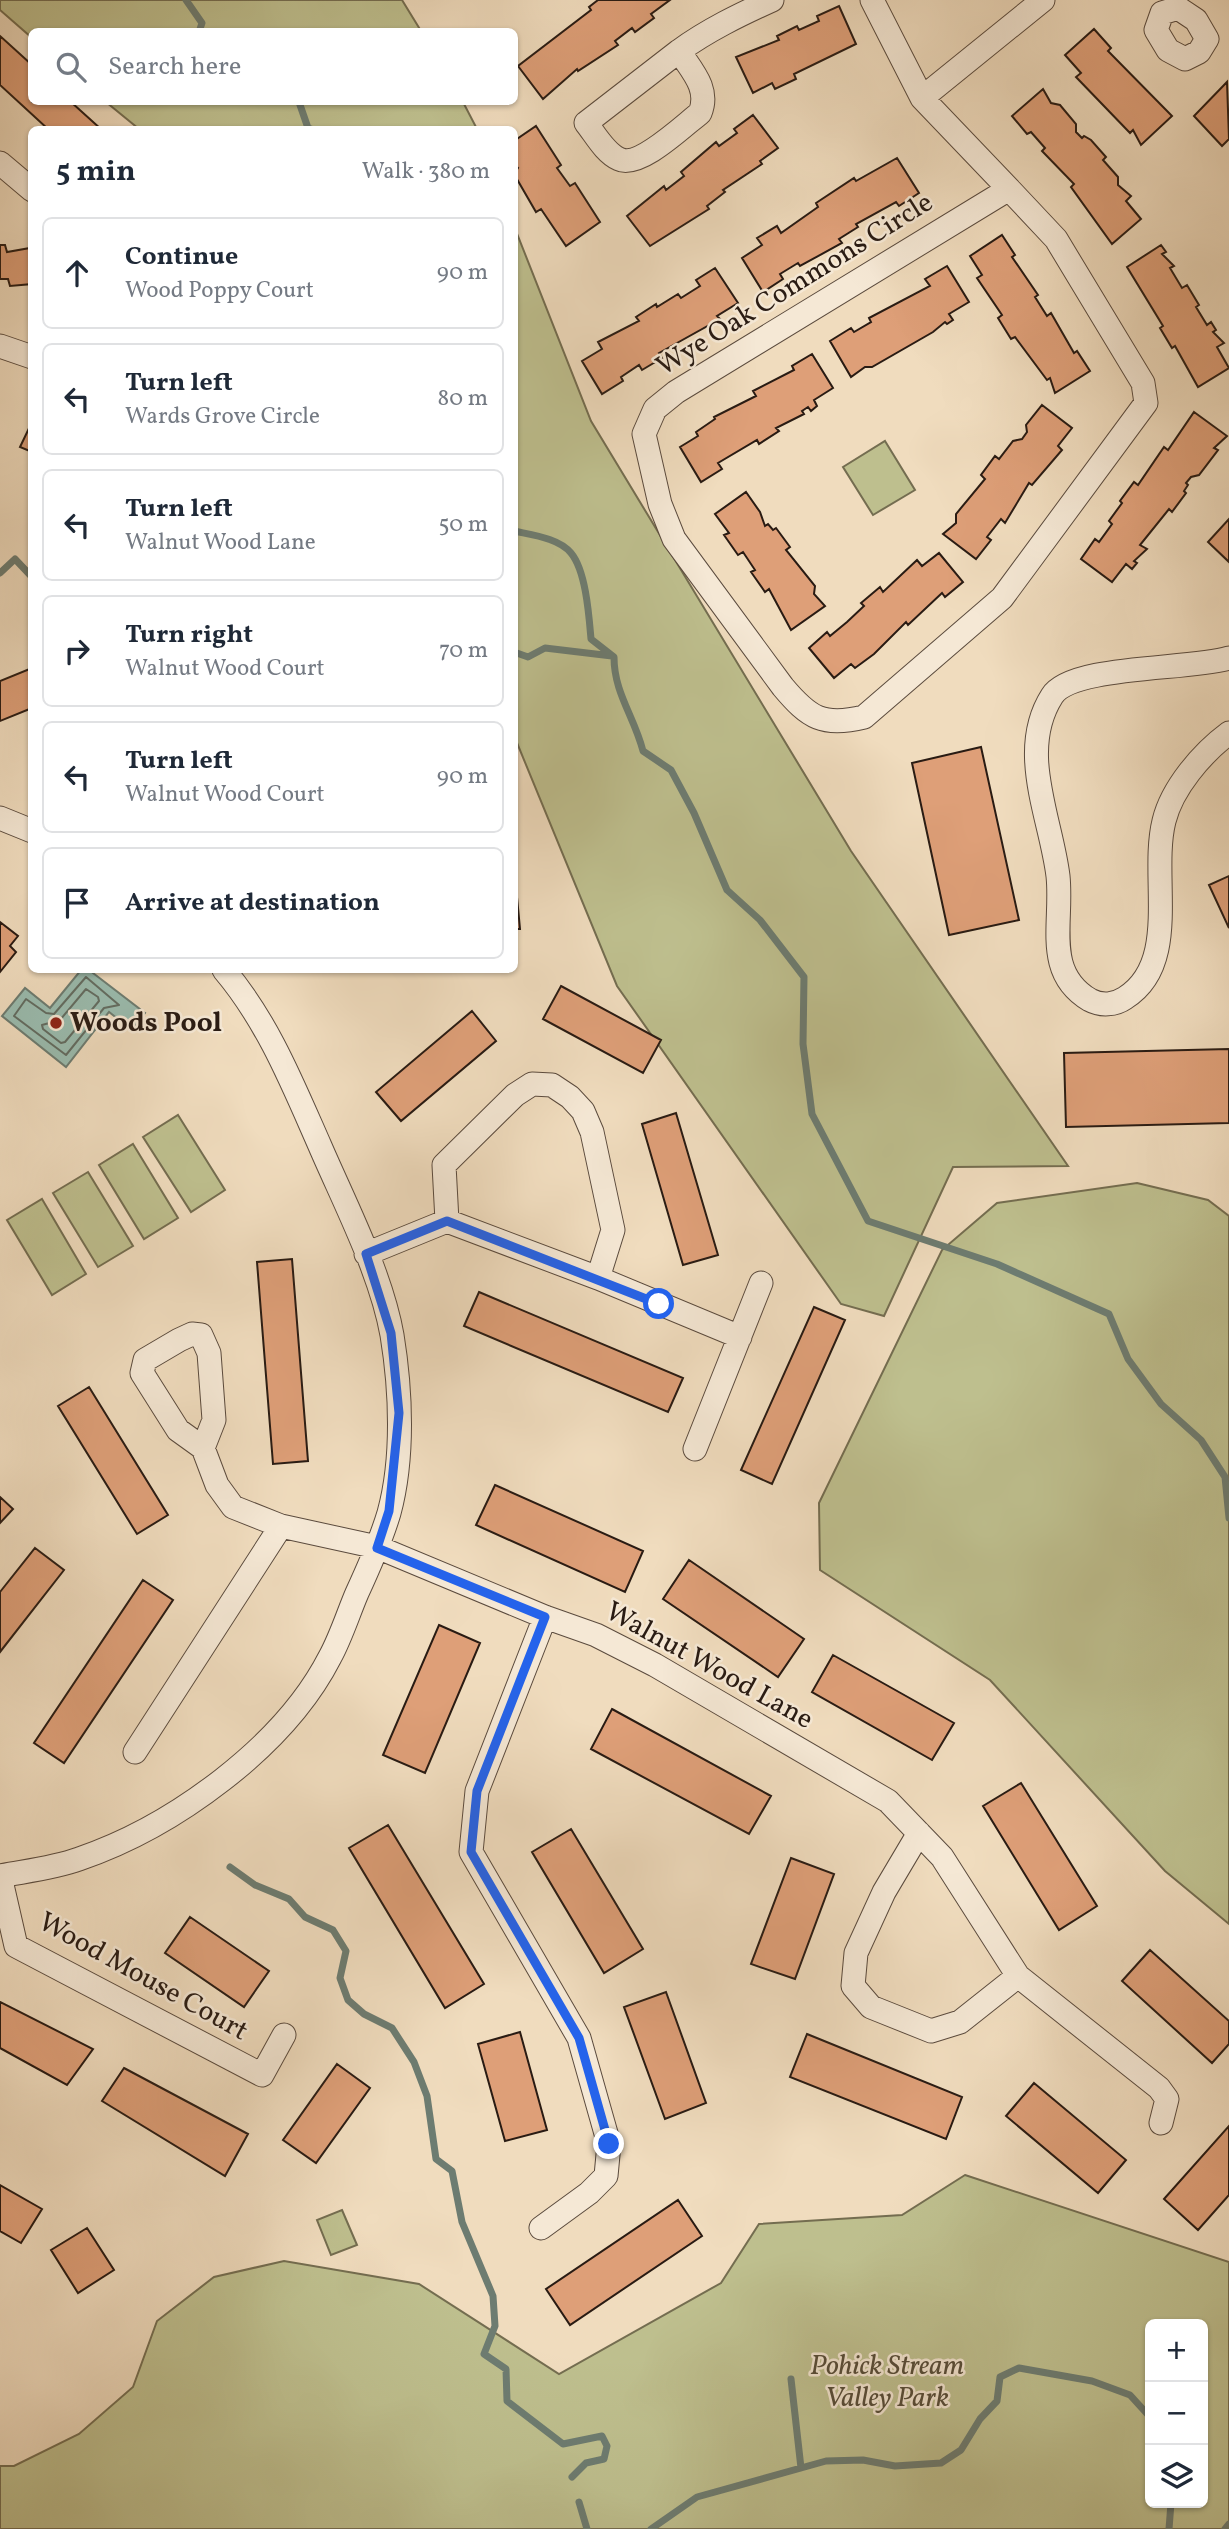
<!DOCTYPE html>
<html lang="en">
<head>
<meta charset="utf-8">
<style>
	body { margin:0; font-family:Vollkorn,serif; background:#f6f6f7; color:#1f2937 }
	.controls { position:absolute; right:21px; bottom:21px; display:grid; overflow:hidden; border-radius:10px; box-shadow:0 2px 5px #0004 }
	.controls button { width:63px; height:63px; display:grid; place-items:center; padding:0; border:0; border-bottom:2px solid #e0e1e3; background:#fff; color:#1f2937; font:35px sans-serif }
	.stop { position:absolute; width:21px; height:21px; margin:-16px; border:5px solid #2563eb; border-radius:50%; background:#fff }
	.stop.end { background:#2563eb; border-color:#fff; box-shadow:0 2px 7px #0008 }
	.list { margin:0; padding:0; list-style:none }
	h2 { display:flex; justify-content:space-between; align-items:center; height:91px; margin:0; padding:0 28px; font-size:30px }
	h2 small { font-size:23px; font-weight:400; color:#747a83 }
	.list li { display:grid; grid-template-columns:46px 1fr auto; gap:21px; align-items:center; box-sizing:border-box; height:112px; margin:0 14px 14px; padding:0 14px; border:2px solid #e0e1e3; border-radius:10px }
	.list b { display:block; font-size:26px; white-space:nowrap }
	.list p { margin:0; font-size:23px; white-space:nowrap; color:#747a83 }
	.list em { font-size:23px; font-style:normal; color:#747a83 }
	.icon { flex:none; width:38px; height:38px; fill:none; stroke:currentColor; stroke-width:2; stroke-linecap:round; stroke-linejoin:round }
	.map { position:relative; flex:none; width:1229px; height:2529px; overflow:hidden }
	.search { position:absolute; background:#fff; box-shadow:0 2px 5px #0004; left:28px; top:28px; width:490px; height:77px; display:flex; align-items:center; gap:18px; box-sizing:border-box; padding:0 24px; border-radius:10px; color:#747a83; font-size:26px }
	.panel { position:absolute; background:#fff; box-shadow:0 2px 5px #0004; left:28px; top:126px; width:490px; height:847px; border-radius:10px }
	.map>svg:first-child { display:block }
	.green { fill:#bebf8e; stroke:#746d50; stroke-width:2; fill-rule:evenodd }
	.water { fill:#9abcaf; stroke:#6d7c71; stroke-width:2 }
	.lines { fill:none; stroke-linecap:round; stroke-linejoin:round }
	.shore { stroke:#626c61; stroke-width:2 }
	.stream { stroke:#6d7c71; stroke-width:7 }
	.building { fill:#de9f78; stroke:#291b13; stroke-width:2 }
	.street-casing { stroke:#5b4b3e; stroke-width:25 }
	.street { stroke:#f5e8d5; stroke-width:23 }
	.route { stroke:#2563eb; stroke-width:9 }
	.poi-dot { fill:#8f2418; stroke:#f5e8d5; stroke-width:2.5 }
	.labels { text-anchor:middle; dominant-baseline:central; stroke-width:5; stroke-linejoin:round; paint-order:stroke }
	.street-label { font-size:28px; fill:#291b13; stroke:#f5e8d5 }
	.poi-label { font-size:28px; font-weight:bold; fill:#291b13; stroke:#f5e8d5; text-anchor:start }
	.park-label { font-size:28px; font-style:italic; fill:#564c38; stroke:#f5e8d5 }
</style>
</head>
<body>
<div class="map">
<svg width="1229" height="2529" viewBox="0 0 1229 2529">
	<rect width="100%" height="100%" fill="#f0dcbe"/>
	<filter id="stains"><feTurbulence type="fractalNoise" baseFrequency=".00286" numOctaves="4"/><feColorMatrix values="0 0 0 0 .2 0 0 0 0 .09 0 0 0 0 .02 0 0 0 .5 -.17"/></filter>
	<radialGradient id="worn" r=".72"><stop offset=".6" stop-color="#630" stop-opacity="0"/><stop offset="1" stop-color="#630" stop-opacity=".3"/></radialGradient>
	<path class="green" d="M0,0h402l19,31 -389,1 -1,5 -31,-27z
		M106,102h357l14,27h-338z
		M514,226l77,195 260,430 217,315 -115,1 -69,149 -43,-12 -224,-318 -102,-248z
		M885,441l30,49 -42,25 -30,-48z
		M178,1115l47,75 -34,22 -48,-75z
		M133,1144l45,74 -34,21 -45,-74z
		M88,1172l45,74 -35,21 -45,-74z
		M1137,1183l71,17 21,16v708l-64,-53 -175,-191 -170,-110 -1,-67 123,-253 55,-47z
		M42,1199l44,75 -34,21 -45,-75z
		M965,2175l264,87v267h-1229v-63h14l65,-32 54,-47 24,-66 57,-44 70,-16 135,23 140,90 162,-91 38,-59 143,-9zM1150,2324h53v179h-53z
		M342,2210l15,35 -26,10 -14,-35z"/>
	<path class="water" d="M81,970h8l56,43 -13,17 -23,-18 -43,55 -64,-51 23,-28 25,20z"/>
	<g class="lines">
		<path class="shore" d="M86,977l33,28 -15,3 -38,47 -52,-39 12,-17 20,14 8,1z
			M86,989l12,8 1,4 -34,41 -4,1 -18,-14 -1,-4 18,-5z"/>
		<path class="stream" d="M186,0l16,23 -3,9
			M299,102l9,26 6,2
			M514,531c18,4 45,7 57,22 15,18 18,63 20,86l23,18c0,36 20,59 29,94l28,19 23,43 33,77 33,30 44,57 -1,67 9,70 56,107 129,43 112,50 19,45 33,45 40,36 24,37 4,41
			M0,573l15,-14 17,18
			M514,652l14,5 17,-9 67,8
			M230,1867l25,18 34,14 16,18 28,13 13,21 -6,27 8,22 16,14 28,14 22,34 13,34 9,63 16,12 10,51 31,74 2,30 -11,28 22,15 1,32 56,43 39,-8 5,10 -3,13 -18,4 -14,14
			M791,2379l10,89
			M579,2502l8,27
			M651,2529l46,-32 129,-36 37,-1 32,6 46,-3 20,-13 19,-31 17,-18 3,-24 19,-9 73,13 38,14 20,22
			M1169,2529l2,-26
			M1225,2529l4,-5"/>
	</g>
	<path class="building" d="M598,0h72l-19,14 3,4 -19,14 -3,-4 -17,13 3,4 -40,26 -1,-2 -34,30 -25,-33 73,-56 -2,-3z
		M839,6l17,38 -62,30 2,5 -21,10 -3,-6 -19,10 -17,-36 43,-17 -2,-4 20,-10 2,4 20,-9 -2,-5z
		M1094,29l17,19 -3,3 64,65 -31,29 -8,-15 -3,3 -54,-56 5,-4 -16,-18z
		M0,36l32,29v37h39l31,28h-53l-49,-45z
		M1227,82l2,57 -7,7 -28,-30z
		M1043,89l8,14 9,2 16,19v8l6,6 2,-2 7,4 15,17 -3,3 15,17v8l13,11 -5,5 15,18 -29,25 -41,-57 3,-3 -32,-33 3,-3 -14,-16 -4,2 -15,-18z
		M753,115l25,33 -18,13 2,3 -39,26 2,2 -18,14 2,3 -59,37 -23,-30 37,-30 2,4 18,-14 -3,-4 35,-30 3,4 18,-13 -3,-4z
		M536,126l25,39 -4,3 13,18 5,-3 25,39 -34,24 -25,-37 -5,3 -22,-38 4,-6 -4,-4v-23z
		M897,158l22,35 -20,13 -3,-4 -40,22 2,3 -19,12 3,4 -42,23 -2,-3 -18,11 3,5 -20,13 -21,-34 20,-13 -5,-7 20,-12 4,7 37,-26 -2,-4 38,-25 2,3z
		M1002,235l13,20 -3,2 26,38 -3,2 12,19 4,-3 23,40 3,-2 13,20 -35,22 -5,-15 -3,2 -32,-43 -4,2 -13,-21 4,-3 -25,-37 5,-3 -12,-19z
		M0,245h5l2,7 23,-4 2,36 -22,2 -2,-7h-8z
		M1161,245l5,7 -4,2 12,12 -4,2 12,20 5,-3 12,20 -3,2 11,18 4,-3 5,8 -3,2 11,11 -7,4 12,21 -31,19 -23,-41 -3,2 -12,-20 3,-2 -36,-59z
		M947,266l22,36 -20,12 4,6 -6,4 -2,-2 -12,10 -61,35h-7l-14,10 -21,-36 21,-13 3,4 17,-10 -2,-4 61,-32 -5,-7z
		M715,268l23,35 -21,13 3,3 -61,34 3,5 -20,12 -3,-5 -18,12 2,4 -21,13 -20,-33 20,-12 -4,-7 41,-21 -3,-4 20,-13 1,3 21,-13 3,4 19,-12 -4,-6z
		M812,354l21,34 -19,12 3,6 -6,5 -3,-4 -6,4 2,3 -28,14 3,3 -20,13 -2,-4 -39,23 4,6 -21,13 -21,-35 18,-11 -2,-4 19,-13 -1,-2 42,-21 -3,-5 41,-21 -2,-4z
		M1042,405l30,23 -14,18 4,4 -30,35 -3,-2 -24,40 -4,-4 -14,18 4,3 -15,19 -33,-25 13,-11v-9l29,-35 -4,-4 14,-19 4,3 14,-18 9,-2 5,-7 -1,-7z
		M1194,412l33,24 -13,12 4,2 -19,25 -8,2 -5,6 2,2 -4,6 2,2 -14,19 -3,-3 -29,36 7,4 -13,12 3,2 -5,6 -6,-5 -14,18 -31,-23 14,-20 4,3 13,-18 -3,-3 13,-18 -2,-2 14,-19 4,3 26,-38 4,3z
		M32,422v30l-12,-5z
		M746,492l14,20 5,14 3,-2 5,6 3,-2 14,19 -4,3 29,36 -1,8 11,12 -34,24 -22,-41 -4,3 -14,-20 4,-2 -12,-18 -5,3 -14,-20 5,-2 -14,-19z
		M1229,519v43l-21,-20z
		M939,553l24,29 -18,15 -3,-4 -34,32 -2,-3 -32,32 -19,14 -4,-4 -17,14 -25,-30 18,-16 3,4 17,-14 17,-16 -3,-3 19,-16 3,5 34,-32 5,6z
		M32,668v40l-32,13v-40z
		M981,747l38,173 -70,15 -37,-172z
		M514,865l6,64h-6z
		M1229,876v52l-20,-43z
		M0,922l18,14 -8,10 6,6 -16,20z
		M561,986l100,54 -18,33 -100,-54z
		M472,1011l24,30 -95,80 -25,-29z
		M1229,1049v74l-163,4 -2,-74z
		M676,1113l42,142 -35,10 -41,-141z
		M292,1259l16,202 -35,3 -16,-202z
		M479,1292l204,86 -15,34 -204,-86z
		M814,1307l31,13 -73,164 -31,-14z
		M89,1387l79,128 -31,19 -79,-128z
		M495,1485l148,66 -18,41 -149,-67z
		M0,1497l13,12 -13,14z
		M35,1548l29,22 -64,82v-60z
		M689,1560l115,79 -26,38 -115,-78z
		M143,1580l30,20 -109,163 -30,-20z
		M439,1625l41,18 -55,130 -42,-18z
		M833,1655l121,68 -22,37 -120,-68z
		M612,1709l159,87 -22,38 -158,-85z
		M1021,1783l76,123 -38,24 -76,-124z
		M388,1825l96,159 -39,24 -96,-160z
		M571,1829l72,120 -39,24 -72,-121z
		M791,1858l43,16 -39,105 -44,-15z
		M190,1917l79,54 -25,36 -79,-54z
		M1150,1950l79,71v23l-17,19 -90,-82z
		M666,1992l40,111 -41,16 -41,-112z
		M0,2002l93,47 -26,36 -67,-37z
		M520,2032l27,98 -42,11 -27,-97z
		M807,2034l155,63 -16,42 -156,-62z
		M337,2064l33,24 -54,75 -33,-23z
		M124,2068l124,66 -23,42 -123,-75z
		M1034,2083l92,77 -28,33 -92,-77z
		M1229,2126v69l-31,35 -34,-31z
		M0,2185l42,24 -21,34 -21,-12z
		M678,2200l24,36 -132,89 -24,-36z
		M87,2228l27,42 -36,23 -27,-43z"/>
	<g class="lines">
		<defs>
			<path id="street" d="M872,0l50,98 87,91
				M1178,8l18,12 11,19 -8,13 -14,7 -17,-9 -12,-20 6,-17z
				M679,51c13,20 31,38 21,62 -17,13 -61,56 -81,46 -14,-6 -24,-25 -33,-36l93,-72c29,-21 60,-36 93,-51
				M922,98l121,-98
				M0,163l32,27
				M1009,189l47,50 87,144 3,20 -144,195 -138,119c-41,10 -55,1 -81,-30l-109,-148 -14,-35 -16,-70 11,-25 21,-17z
				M0,346l32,11
				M1229,658c-39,12 -158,7 -177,38 -35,55 -1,122 6,180 5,47 -15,96 32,124 11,6 25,5 35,-2 56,-35 25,-121 39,-177 8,-33 38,-68 65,-88
				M0,818l32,13
				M447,1221l-3,-56 71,-70 17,-11 20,1 18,12 13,14 9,21 21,98 -15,48
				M366,1254l81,-33 151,57 142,59
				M203,1448l11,-28 -5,-67 -8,-18 -9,-1 -13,6 -34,20 -3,13 36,57 25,18 14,37 16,22 48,19 96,21 168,70 51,18 59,30 233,136 54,56 76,119 141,112 8,11 -6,24
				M695,1449l66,-166
				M135,1752l146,-226
				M919,1833l-35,59 -28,61 -3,33 18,21 60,24 29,-9 58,-46
				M0,1876c26,-5 54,-8 79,-17 94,-32 205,-112 251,-202 11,-20 18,-43 27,-64 12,-26 24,-53 32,-80 15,-55 12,-123 3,-178 -11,-62 -47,-131 -72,-189 -27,-61 -52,-124 -96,-176
				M0,1876l16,70 246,129 22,-40
				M541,2228l48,-35 17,-17 3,-32 -30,-106 -108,-186 6,-61 68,-174"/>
		</defs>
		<use href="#street" class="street-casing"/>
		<use href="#street" class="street"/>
	</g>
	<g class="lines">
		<path class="route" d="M609,2144l-30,-106 -108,-186 6,-61 68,-174 -168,-69 12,-37 10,-98 -8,-80 -25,-79 81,-33 212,83"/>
	</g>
	<circle class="poi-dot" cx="56" cy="1023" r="7"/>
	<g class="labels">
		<g class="street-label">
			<text transform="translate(795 285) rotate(-32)">Wye Oak Commons Circle</text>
			<text transform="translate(709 1666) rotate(29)">Walnut Wood Lane</text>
			<text transform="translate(143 1977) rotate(29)">Wood Mouse Court</text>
		</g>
		<g class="poi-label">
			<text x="70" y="1023">Woods Pool</text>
		</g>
		<g class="park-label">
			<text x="887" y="2366">Pohick Stream<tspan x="887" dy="32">Valley Park</tspan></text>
		</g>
	</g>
	<rect width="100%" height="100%" filter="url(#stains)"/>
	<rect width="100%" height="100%" fill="url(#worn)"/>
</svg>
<div class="controls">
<button>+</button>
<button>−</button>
<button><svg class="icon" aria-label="layers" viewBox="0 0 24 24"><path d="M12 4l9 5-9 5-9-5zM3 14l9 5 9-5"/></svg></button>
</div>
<div class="stop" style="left:659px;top:1304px"></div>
<div class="stop end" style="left:609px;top:2144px"></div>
<div class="search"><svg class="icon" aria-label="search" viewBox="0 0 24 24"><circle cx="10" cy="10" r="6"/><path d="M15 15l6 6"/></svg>Search here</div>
<section class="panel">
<h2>5 min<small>Walk · 380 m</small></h2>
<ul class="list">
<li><svg class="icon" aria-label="ahead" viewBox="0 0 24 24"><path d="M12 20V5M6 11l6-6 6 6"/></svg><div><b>Continue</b><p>Wood Poppy Court</p></div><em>90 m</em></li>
<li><svg class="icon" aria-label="left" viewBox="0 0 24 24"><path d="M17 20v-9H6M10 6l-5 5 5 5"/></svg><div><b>Turn left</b><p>Wards Grove Circle</p></div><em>80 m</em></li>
<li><svg class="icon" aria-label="left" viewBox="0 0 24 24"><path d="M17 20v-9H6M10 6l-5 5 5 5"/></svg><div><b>Turn left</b><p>Walnut Wood Lane</p></div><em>50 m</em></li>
<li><svg class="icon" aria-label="right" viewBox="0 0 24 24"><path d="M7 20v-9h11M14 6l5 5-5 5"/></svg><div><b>Turn right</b><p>Walnut Wood Court</p></div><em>70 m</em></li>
<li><svg class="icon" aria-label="left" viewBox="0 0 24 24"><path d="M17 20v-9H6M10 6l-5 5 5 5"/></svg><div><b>Turn left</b><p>Walnut Wood Court</p></div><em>90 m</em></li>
<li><svg class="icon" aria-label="arrive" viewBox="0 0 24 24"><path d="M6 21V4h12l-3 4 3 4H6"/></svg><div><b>Arrive at destination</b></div></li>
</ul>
</section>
</div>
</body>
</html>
